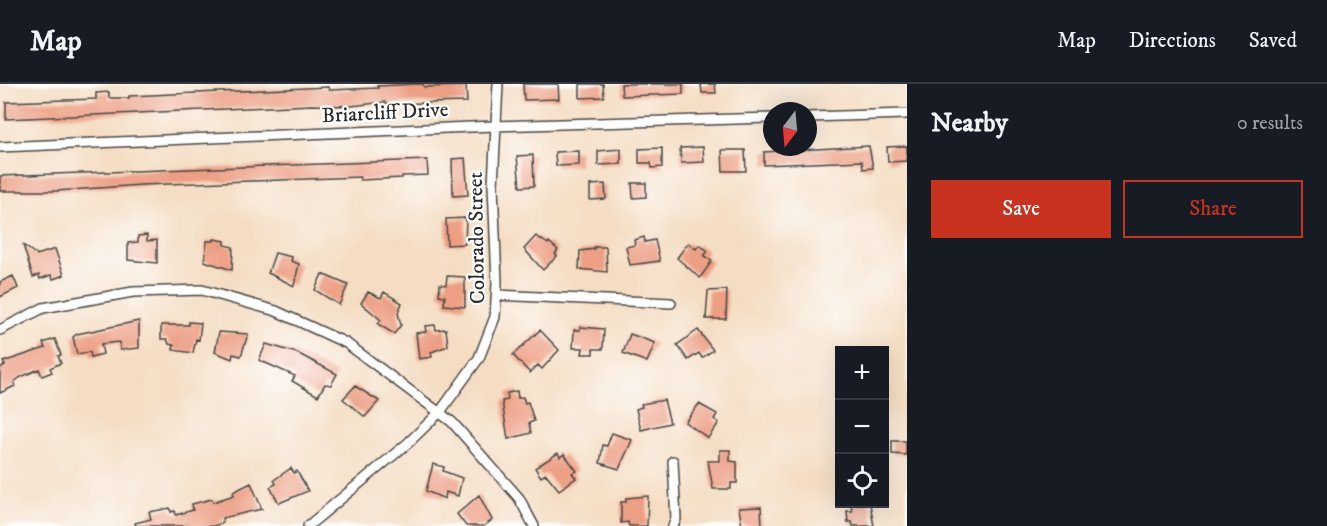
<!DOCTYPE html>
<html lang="en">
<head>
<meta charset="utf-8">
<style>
	body { margin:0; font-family:"IM FELL DW Pica",serif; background:#242831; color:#f1f3f6 }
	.controls { position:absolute; right:18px; bottom:18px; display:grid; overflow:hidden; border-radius:0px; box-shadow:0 6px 24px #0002 }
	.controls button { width:54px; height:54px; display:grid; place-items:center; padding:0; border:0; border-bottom:2px solid #363941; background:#171b24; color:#f1f3f6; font:30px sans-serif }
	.compass { position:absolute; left:763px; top:18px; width:54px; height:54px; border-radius:50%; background:#171b24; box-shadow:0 6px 24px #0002; rotate:196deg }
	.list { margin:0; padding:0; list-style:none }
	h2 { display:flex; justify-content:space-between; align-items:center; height:78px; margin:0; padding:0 24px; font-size:26px }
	h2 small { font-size:20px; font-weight:400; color:#9ea1a6 }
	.actions { display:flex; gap:12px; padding:18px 24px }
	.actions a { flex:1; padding:14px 0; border:2px solid #c8321e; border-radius:0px; text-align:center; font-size:21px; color:#c8321e }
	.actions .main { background:#c8321e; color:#fff }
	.icon { flex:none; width:33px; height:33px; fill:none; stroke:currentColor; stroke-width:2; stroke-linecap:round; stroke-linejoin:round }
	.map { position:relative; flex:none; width:907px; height:442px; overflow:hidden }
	header { display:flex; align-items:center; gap:36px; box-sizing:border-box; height:84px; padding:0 30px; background:#171b24; border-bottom:2px solid #363941 }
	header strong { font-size:28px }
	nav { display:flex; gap:33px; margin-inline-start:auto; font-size:21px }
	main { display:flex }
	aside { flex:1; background:#171b24 }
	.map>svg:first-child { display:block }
	.building { fill:#ed9f84 }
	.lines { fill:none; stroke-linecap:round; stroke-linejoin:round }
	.minor-casing { stroke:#494642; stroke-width:12 }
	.minor { stroke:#fff; stroke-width:9 }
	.labels { text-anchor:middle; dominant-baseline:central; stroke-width:4.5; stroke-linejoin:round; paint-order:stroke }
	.street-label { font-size:21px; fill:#2b2b2b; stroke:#fff }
</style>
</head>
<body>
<header>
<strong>Map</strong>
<nav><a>Map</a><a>Directions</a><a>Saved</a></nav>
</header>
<main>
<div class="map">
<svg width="907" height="442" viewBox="0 0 907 442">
	<rect width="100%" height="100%" fill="#fff"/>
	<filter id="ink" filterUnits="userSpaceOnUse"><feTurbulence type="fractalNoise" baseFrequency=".0167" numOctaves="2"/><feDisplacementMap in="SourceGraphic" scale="12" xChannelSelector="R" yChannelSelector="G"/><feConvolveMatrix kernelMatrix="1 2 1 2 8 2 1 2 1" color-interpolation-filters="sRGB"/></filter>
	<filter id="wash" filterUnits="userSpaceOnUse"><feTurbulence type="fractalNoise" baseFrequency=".008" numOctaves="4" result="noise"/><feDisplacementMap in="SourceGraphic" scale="24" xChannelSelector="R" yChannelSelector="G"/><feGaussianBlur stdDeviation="1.35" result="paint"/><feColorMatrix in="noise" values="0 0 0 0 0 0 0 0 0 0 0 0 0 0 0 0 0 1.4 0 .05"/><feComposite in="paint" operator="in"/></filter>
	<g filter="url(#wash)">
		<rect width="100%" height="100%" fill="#f4ddc3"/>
		<g id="blocks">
			<path class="building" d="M418,0h5l1,3 42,-1 1,16 -82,2v-2l-34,4 -39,-1 -306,14v-17l90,-3v-6l13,-1v6h20v-2l199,-9 1,3 49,-2 -1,-2z
				M523,0h35l1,15 -35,1z
				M580,0h23l1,13 -24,1z
				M621,0h62v10l-61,2z
				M701,0h14l1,9h-14z
				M869,62l4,22 -10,1 -1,-8 -98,4v-13z
				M907,62v15l-19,1 -1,-15z
				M703,63l1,15 -23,1 -1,-15z
				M662,64v19l-10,1 -1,-5h-12v-14z
				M621,65v15l-23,1v-14z
				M722,66h23l1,21h-23z
				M579,67v14l-23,1 -1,-14z
				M533,71l1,31 -14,1 -3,-31z
				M465,74l3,37 -15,1 -1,-37z
				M427,76l1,15 -26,1v2l-42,2v-3l-219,8 -85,6h-56v-15z
				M632,99h14v14l-13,1z
				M605,100l1,15 -16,1v-15z
				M466,134l-1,26 -18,1 -1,-26z
				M147,151v6l10,-1v23l-29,-3v-17l10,-1v-6z
				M536,152l12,8 1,-2 9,8 -3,4 2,2 -14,14 -19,-21z
				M644,153l1,5 10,-2 5,21 -30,4 -4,-18 9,-2 -1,-5z
				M214,155l11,2v4l8,2 -1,23 -28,-9 3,-20h7z
				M688,159l8,6 3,-4 9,6 -4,5 8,5 -12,17 -23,-20z
				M23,161l14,10 18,-6 9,26 -11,4 -2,-4 -11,4 -1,-4 -6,2z
				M594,163h12l1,25 -28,-3 1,-18 14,-2z
				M275,169l17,4 -1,4 8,3 -5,22 -26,-13z
				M322,190l26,11 -9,20 -24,-15z
				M13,192l5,12 -18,9v-15z
				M447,192l18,1v30l-21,-2 1,-9 -6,-1 1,-11 6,1z
				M727,206l-1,29h-20l2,-28z
				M368,208l13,6 3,-6 18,11 -4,10 3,12 -7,9 -16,-10 3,-4 -20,-17z
				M139,237v27l-19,2 -1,-8 -18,2 2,10 -12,3 -1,-5 -13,2 -4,-17 4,-3z
				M189,238l12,1 -2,17 -3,-1 -3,14 -20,-3 1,-5 -5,-1 -2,-5h-6v-14h28z
				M435,241l1,5 10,-1 2,17 -17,6 1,5 -13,2 -3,-26 10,-1 -1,-6z
				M580,243l24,2 -1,20h-10v5h-11l1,-6h-10l1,-18h6z
				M540,246l19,20 -17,19 -4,-4 -8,8 -17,-18z
				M698,246l15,20 -11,8 -3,-5 -11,7 -11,-15z
				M219,248l29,2 -7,22 -8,-2 -1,5 -17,-7z
				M630,250l25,9 -8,19 -24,-9z
				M55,255l6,16 -3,1 3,7 -11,5 2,4 -10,4 -3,-7 -18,8 -7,5 1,4 -15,7v-25l5,-3 -2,-3 42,-14 -2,-5z
				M266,260l31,9 40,21 -6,11 -6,-1 -7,12 -26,-15 3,-5 -36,-16z
				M355,302l24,15 -14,16 -22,-18z
				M517,307l1,7 5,-1 2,6 3,-1 6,19 -5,2 2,10 -23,6 -6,-38 6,-1 -1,-7z
				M664,316l6,23 -29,7 -5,-21 6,-2 -1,-3z
				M699,320l18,10 -3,5 5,4 -11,15 -23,-16z
				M612,349l20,7 -13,29 -19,-6 3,-18 4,1z
				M892,357h14v14l-14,-1z
				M720,366h10v11l7,1v21h-6v6h-18l-5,-28h12z
				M558,369l2,4 4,-3 13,17 -5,2 4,5 -17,12 -13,-16 -5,3 -6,-9z
				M433,380l11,3 -1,4 19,7 -4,18 -12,-4 -1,7 -19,-8z
				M291,384l3,5 3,-2 11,20 -29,12 -9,-16 6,-3 -2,-4z
				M251,399l11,26 -40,9 1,5 -10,3h-77l-1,-3 16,-4 -2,-7 21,-4 1,4 4,-1 1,4 17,-5 -1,-6 20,-5 1,3 21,-7 -1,-3z
				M479,411l13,25 -8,6h-18l-9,-12z
				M648,412l-1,30h-18l-1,-4 -7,1v-21h5v-4z
				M851,420h19l4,22h-21l-1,-4h-4l-1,-11h5z
				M761,423l1,19h-20l-3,-18z"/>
		</g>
	</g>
	<g filter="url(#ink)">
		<use href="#blocks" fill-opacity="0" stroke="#494642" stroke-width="1.5"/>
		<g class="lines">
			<defs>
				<path id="minor" d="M808,33l99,-3
					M0,63l494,-21 278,-8
					M497,211l174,8
					M0,246l43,-22 90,-16 69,-2 74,21 70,32 106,79 67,76 15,28
					M673,377l3,58 -3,7
					M308,442l100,-83 32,-31 39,-54 16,-41 2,-34 -4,-98 5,-101"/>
			</defs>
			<use href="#minor" class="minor-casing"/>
			<use href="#minor" class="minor"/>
		</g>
	</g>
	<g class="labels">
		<g class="street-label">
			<text transform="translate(385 29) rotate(-3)">Briarcliff Drive</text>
			<text transform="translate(477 154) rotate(-91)">Colorado Street</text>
		</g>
	</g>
</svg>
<div class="controls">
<button>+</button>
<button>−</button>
<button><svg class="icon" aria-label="locate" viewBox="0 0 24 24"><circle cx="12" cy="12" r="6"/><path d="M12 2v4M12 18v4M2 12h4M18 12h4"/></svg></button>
</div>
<svg class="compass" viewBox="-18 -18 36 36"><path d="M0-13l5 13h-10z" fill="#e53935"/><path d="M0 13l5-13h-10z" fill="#9ea1a6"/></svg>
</div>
<aside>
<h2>Nearby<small>0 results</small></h2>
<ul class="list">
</ul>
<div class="actions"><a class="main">Save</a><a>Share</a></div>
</aside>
</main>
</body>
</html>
